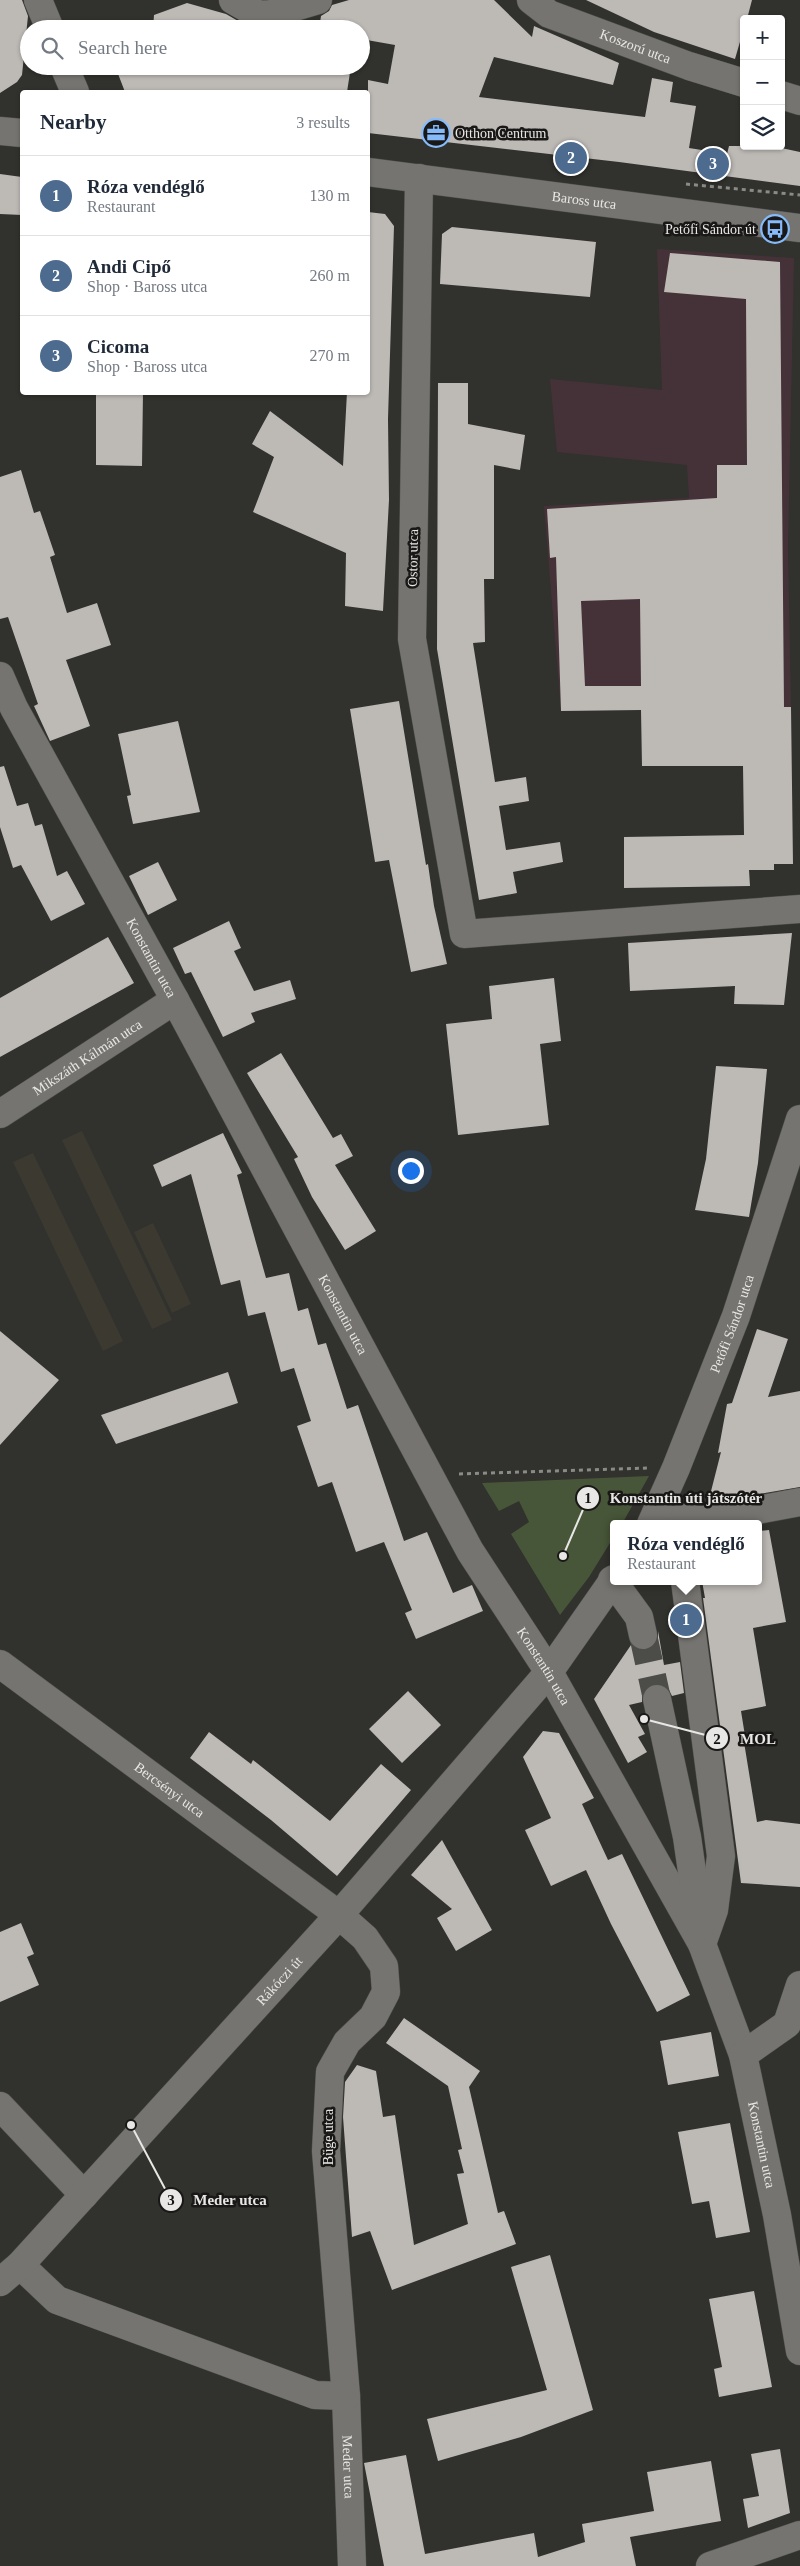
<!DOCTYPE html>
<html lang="en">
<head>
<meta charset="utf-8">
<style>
	body { margin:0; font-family:"Times New Roman",serif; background:#f2f2f3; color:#1f2937 }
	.controls { position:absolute; right:15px; top:15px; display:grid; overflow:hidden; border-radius:5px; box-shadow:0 1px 4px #0004 }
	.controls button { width:45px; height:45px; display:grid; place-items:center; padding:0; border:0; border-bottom:1px solid #e0e1e3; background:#fff; color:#1f2937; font:25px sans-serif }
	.you { position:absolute; left:410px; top:1170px; width:18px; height:18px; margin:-12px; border:4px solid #fff; border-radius:50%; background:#1a73e8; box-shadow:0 0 0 8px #1a73e833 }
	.badge { display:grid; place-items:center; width:32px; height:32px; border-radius:50%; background:#4d6b8f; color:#fff; font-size:16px; font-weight:700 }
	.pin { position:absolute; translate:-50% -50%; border:2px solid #fff; box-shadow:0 1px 5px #0006 }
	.popup { position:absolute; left:610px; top:1520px; width:152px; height:65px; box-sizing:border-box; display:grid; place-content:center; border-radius:5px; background:#fff; filter:drop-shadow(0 1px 4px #0005); font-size:16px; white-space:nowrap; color:#747a83 }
	.popup b { font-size:19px; color:#1f2937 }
	.popup::after { content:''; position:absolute; left:50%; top:100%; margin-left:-10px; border:10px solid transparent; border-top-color:#fff }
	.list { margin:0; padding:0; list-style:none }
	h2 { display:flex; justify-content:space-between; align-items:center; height:65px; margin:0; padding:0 20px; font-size:21px }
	h2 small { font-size:16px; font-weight:400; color:#747a83 }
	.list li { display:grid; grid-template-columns:32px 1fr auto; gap:15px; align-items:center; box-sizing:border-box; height:80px; padding:0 20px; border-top:1px solid #e0e1e3 }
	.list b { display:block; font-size:19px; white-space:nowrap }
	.list p { margin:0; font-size:16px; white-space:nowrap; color:#747a83 }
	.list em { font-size:16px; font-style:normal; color:#747a83 }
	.icon { flex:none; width:28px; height:28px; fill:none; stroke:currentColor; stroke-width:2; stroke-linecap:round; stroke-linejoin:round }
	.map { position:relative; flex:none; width:800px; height:2566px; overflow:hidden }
	.search { position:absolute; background:#fff; box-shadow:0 1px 4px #0004; left:20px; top:20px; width:350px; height:55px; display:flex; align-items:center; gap:12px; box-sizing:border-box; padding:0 18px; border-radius:28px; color:#747a83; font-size:19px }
	.panel { position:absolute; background:#fff; box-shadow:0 1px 4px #0004; left:20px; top:90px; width:350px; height:305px; border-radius:5px }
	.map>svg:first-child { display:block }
	.built { fill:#3c3a30 }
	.education { fill:#453239 }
	.park { fill:#475638 }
	.building { fill:#bdb9b5; fill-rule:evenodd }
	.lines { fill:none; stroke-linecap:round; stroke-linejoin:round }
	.minor-tunnel { stroke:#4c4c49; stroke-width:28; stroke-dasharray:28 14; stroke-linecap:butt }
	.minor-casing { stroke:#4f4f4b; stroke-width:29 }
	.path { stroke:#8a8a87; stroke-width:3; stroke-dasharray:4 4; stroke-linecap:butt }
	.minor { stroke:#757470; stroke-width:28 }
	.labels { text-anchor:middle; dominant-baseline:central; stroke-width:5; stroke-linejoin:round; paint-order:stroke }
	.street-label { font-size:14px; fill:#e8e7e5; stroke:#191817 }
	.poi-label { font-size:14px; fill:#e8e7e5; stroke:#191817; text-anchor:start }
	.leader { fill:none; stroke:#e8e7e5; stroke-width:2 }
	.callout-dot { fill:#e8e7e5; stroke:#191817; stroke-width:2 }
	.mark-label { font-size:15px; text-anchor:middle; font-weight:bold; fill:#111 }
	.callout-label { font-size:15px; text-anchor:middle; font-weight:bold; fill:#e8e7e5; stroke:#191817; stroke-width:5; stroke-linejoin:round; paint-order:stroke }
</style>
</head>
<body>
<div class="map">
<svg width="800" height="2566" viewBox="0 0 800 2566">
	<rect width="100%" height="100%" fill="#31312d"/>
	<path class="built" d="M82,1131l90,189 -20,9 -90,-189z
		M33,1153l90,188 -20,10 -90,-189z
		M153,1223l38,81 -19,9 -38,-81z"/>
	<path class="education" d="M657,249l137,9 -6,290 3,159 -230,4 -17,-205 145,-8 -2,-33 -130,-13 -7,-73 112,11z"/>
	<path class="park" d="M649,1476l-27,48h-8l-1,14 -24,39 -29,38 -49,-81 18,-12 -10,-21 -20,10 -17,-28z"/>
	<path class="building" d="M0,0h22l6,16 -6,59 -5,7 -17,11z
		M349,0h145l38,37 2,-11 85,37 -6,22 -119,-28 -15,40 166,20 7,-39 21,4 -3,20 26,4 -7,42 38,6 2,-8h43l28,6v34l-181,-24 -251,-29v-53l20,4 7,-39 -34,-6v-10h-42l2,-13 8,-5 3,-6z
		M586,0h166l-5,19h-3v9l-9,31 -81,-27z
		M187,3l39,11 26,15h-99l1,-14z
		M115,66h236l-4,26h-222z
		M0,174l22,3v38l-22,-1z
		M368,212l17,2 9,12 -6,193 1,81 -6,111 -38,-5 1,-53 -93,-41 21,-55 -22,-13 18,-33 73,55 4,-74h21z
		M452,227l144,15 -6,55 -150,-13 2,-50z
		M670,253l110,9 4,445h7l2,157h-19v6h-25l1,16 -126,2v-51l120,-2 -1,-69h-101l-1,-56 -80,1 -5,-154 -6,1 -3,-49 170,-11v-33h30l-1,-166 -82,-7zM640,599l1,87h-56l-4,-85z
		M438,383h30v41l57,11 -5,35 -26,-5v114h-10l1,63 -12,1 22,139 31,-5 3,24 -30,5 7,44 54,-8 3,20 -50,10 4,21 -38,7 -42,-251z
		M96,392h47l-1,74 -46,-1z
		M21,470l13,43 6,-2 15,44 -5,2 17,56 30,-10 14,42 -45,15 24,66 -40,15 -16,-35 4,-2 -30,-87 -8,2v-142z
		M399,701l27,164 2,-1 6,42 13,58 -36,8 -22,-112 -14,2 -25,-153z
		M178,721l22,91 -67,12 -6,-28 4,-1 -13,-61z
		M4,766l13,40 11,-3 7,23 7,-2 15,52 10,-5 18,33 -34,17 -30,-56 -8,3 -13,-41v-60z
		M158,862l19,38 -29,15 -19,-39z
		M229,921l12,27 -7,3 20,40 36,-11 6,19 -45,14 4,9 -32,15 -32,-65 -6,2 -12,-26z
		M792,933l-8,72 -50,-1 1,-18 -105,5 -2,-48z
		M108,937l26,46 -134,74v-59z
		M554,978l7,63 -21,3 9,81 -91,10 -12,-111 46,-5 -3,-33z
		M281,1053l52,85 8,-4 12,22 -18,9 41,66 -31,19 -33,-53 -18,-38 4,-2 -51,-84z
		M716,1066l51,3 -9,94 -9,54 -54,-7 11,-51z
		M223,1133l19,40 -5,2 29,103 23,-5 9,38 10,-3 10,37 8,-2 21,66 11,-4 46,136 23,-9 26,61 19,-8 11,26 -67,28 -11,-26 7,-3 -28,-68 -28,10 -24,-70 -14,5 -21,-61 14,-5 -17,-53 -13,4 -16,-60 -17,4 -8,-36 -19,5 -30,-111 -29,13 -9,-22z
		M757,1329l31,10 -20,58 32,-6v96l-92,16 13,-51 -3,1 9,-49 5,-1z
		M0,1331l59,49 -59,65z
		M228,1372l10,31 -122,41 -15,-29z
		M769,1530l17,92 -33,6 13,78 -25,5 5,31h-2l13,80 9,-2 34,4v63l-59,-4 -38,-285h2l-3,-17h56v-50z
		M658,1631l6,34 16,-3 4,31 -12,3 -4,-8 -7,-4h-7l-8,4 -4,7v7l-13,3 16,29 -7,3 9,15 -19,11 -34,-64 37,-54 8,5h7l7,-3 5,-7z
		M408,1691l33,34 -39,38 -33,-34z
		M543,1731l16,2 35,65 -12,6 26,56 14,-6 68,141 -33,17 -46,-88 -25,-54 -35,16 -26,-56 26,-12 -28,-61z
		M209,1732l42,32 2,-4 77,61 51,-57 30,26 -74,86 -66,-56 -81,-62z
		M442,1840l50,90 -36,21 -19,-33 15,-9 -41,-34z
		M21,1923l13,31 -7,3 12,28 -39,17v-70z
		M404,2018l76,53 -11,16 29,126 6,-2 12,33 -124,46 -22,-59 -18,6 -9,-120 2,-35 12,-17 19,6 7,46 12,-2 19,130 54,-21 -11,-50 7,-1 -6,-23 4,-1 -14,-63 -62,-43z
		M711,2032l8,44 -51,9 -8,-44z
		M730,2123l20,109 -34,6 -7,-37 -17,3 -14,-72z
		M550,2255l43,155 -72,27 -83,24 -11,-42 120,-29 -36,-123z
		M754,2291l18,96 -53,10 -5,-28 8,-2 -13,-68z
		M780,2449l10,64 -42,15 -5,-29 16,-3 -8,-42z
		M406,2455l19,99 109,-21 4,24 47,-15 -3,-18 72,-13 -7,-39 64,-11 10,60 -91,16 6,29h-252l-20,-103z"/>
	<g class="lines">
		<path class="minor-tunnel" d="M643,1635l14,64"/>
		<defs>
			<g id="minor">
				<path d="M38,0l12,29"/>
				<path d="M233,0l26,15 12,-1 47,-14"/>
				<path id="s1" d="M531,0l18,14 140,52 55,17"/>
				<path d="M64,66l11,26"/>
				<path d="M781,95l19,6"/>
				<path d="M0,131l22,2"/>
				<path id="s2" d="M368,172l432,56"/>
				<path d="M419,178l-7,461 52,295 336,-25"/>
				<path id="s3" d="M0,676l14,32 161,292 295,551 79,121 153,272 41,111 34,160 23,136"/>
				<path id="s4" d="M0,1114l175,-114"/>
				<path d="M656,1515l48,5 96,-18"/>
				<path id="s5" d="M651,1524l25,-56 60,-152 64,-197"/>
				<path d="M612,1580l27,37 4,18"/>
				<path d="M685,1581l36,275 -7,54 -12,34"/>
				<path id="s6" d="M0,1664l339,251 26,23 19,28 2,26 -13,25 -26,25 -17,30 -4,79 20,245 6,170"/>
				<path d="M657,1699l30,138 13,90"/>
				<path d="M743,2055l44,-31 13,-39"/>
				<path d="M0,2106l84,89"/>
				<path d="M20,2265l37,35 258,95 31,1"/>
				<path id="s7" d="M0,2282l20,-17 319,-350 210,-243 65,-93"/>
				<path d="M710,2566l90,-31"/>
			</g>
		</defs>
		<use href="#minor" class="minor-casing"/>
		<path class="path" d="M686,184l114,11
			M459,1474l189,-6"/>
		<use href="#minor" class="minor"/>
	</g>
	<defs>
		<symbol id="office-ring" viewBox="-11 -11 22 22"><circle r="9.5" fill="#191817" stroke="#85bbfb" stroke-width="1.5"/><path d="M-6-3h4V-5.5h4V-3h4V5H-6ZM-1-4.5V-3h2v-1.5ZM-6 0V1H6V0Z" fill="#85bbfb"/></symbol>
		<symbol id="bus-ring" viewBox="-11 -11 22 22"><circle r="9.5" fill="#191817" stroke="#85bbfb" stroke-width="1.5"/><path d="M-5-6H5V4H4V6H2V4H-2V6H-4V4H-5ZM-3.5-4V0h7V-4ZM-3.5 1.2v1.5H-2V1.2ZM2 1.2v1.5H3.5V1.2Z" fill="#85bbfb"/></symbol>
	</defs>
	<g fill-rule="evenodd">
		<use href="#office-ring" x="420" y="117" width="32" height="32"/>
		<use href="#bus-ring" x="759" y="213" width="32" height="32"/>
	</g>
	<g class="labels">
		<g class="street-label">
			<text stroke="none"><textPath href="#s1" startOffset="115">Koszorú utca</textPath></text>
			<text stroke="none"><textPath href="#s2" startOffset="218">Baross utca</textPath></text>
			<text transform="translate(413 558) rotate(-89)">Ostor utca</text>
			<text stroke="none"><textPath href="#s3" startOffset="320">Konstantin utca</textPath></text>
			<text stroke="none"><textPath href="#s4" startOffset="104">Mikszáth Kálmán utca</textPath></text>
			<text stroke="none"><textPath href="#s3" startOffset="725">Konstantin utca</textPath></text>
			<text stroke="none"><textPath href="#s5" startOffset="216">Petőfi Sándor utca</textPath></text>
			<text stroke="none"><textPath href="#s3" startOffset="1130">Konstantin utca</textPath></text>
			<text stroke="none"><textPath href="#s6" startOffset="211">Bercsényi utca</textPath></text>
			<text stroke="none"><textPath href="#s7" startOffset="411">Rákóczi út</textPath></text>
			<text transform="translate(328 2137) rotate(-90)">Büge utca</text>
			<text stroke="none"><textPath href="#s3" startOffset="1660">Konstantin utca</textPath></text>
			<text stroke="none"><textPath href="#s6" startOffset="1011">Meder utca</textPath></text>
		</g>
		<g class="poi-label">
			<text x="455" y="133">Otthon Centrum</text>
			<text x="756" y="229" text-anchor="end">Petőfi Sándor út</text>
		</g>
	</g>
	<path class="leader" d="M563 1556L588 1498M644 1719L717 1738M131 2125L171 2200"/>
	<g class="callout-dot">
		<circle cx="563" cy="1556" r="5"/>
		<circle cx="644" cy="1719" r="5"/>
		<circle cx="131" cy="2125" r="5"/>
		<circle cx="588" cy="1498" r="12"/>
		<circle cx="717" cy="1738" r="12"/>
		<circle cx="171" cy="2200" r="12"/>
	</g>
	<g class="mark-label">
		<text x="588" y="1503">1</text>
		<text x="717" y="1744">2</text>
		<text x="171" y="2205">3</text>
	</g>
	<g class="callout-label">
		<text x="686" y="1503">Konstantin úti játszótér</text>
		<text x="758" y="1744">MOL</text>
		<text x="230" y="2205">Meder utca</text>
	</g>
</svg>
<div class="controls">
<button>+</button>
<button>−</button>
<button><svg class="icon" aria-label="layers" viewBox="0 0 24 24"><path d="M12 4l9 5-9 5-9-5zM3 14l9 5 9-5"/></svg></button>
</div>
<div class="you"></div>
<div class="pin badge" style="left:686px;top:1620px">1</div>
<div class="popup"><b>Róza vendéglő</b>Restaurant</div>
<div class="pin badge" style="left:571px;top:158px">2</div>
<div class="pin badge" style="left:713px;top:164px">3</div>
<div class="search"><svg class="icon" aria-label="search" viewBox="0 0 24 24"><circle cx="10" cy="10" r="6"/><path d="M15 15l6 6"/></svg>Search here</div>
<section class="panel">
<h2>Nearby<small>3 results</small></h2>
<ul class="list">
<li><span class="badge">1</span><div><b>Róza vendéglő</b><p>Restaurant</p></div><em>130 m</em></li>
<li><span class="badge">2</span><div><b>Andi Cipő</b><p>Shop · Baross utca</p></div><em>260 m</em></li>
<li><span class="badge">3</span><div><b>Cicoma</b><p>Shop · Baross utca</p></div><em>270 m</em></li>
</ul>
</section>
</div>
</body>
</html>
